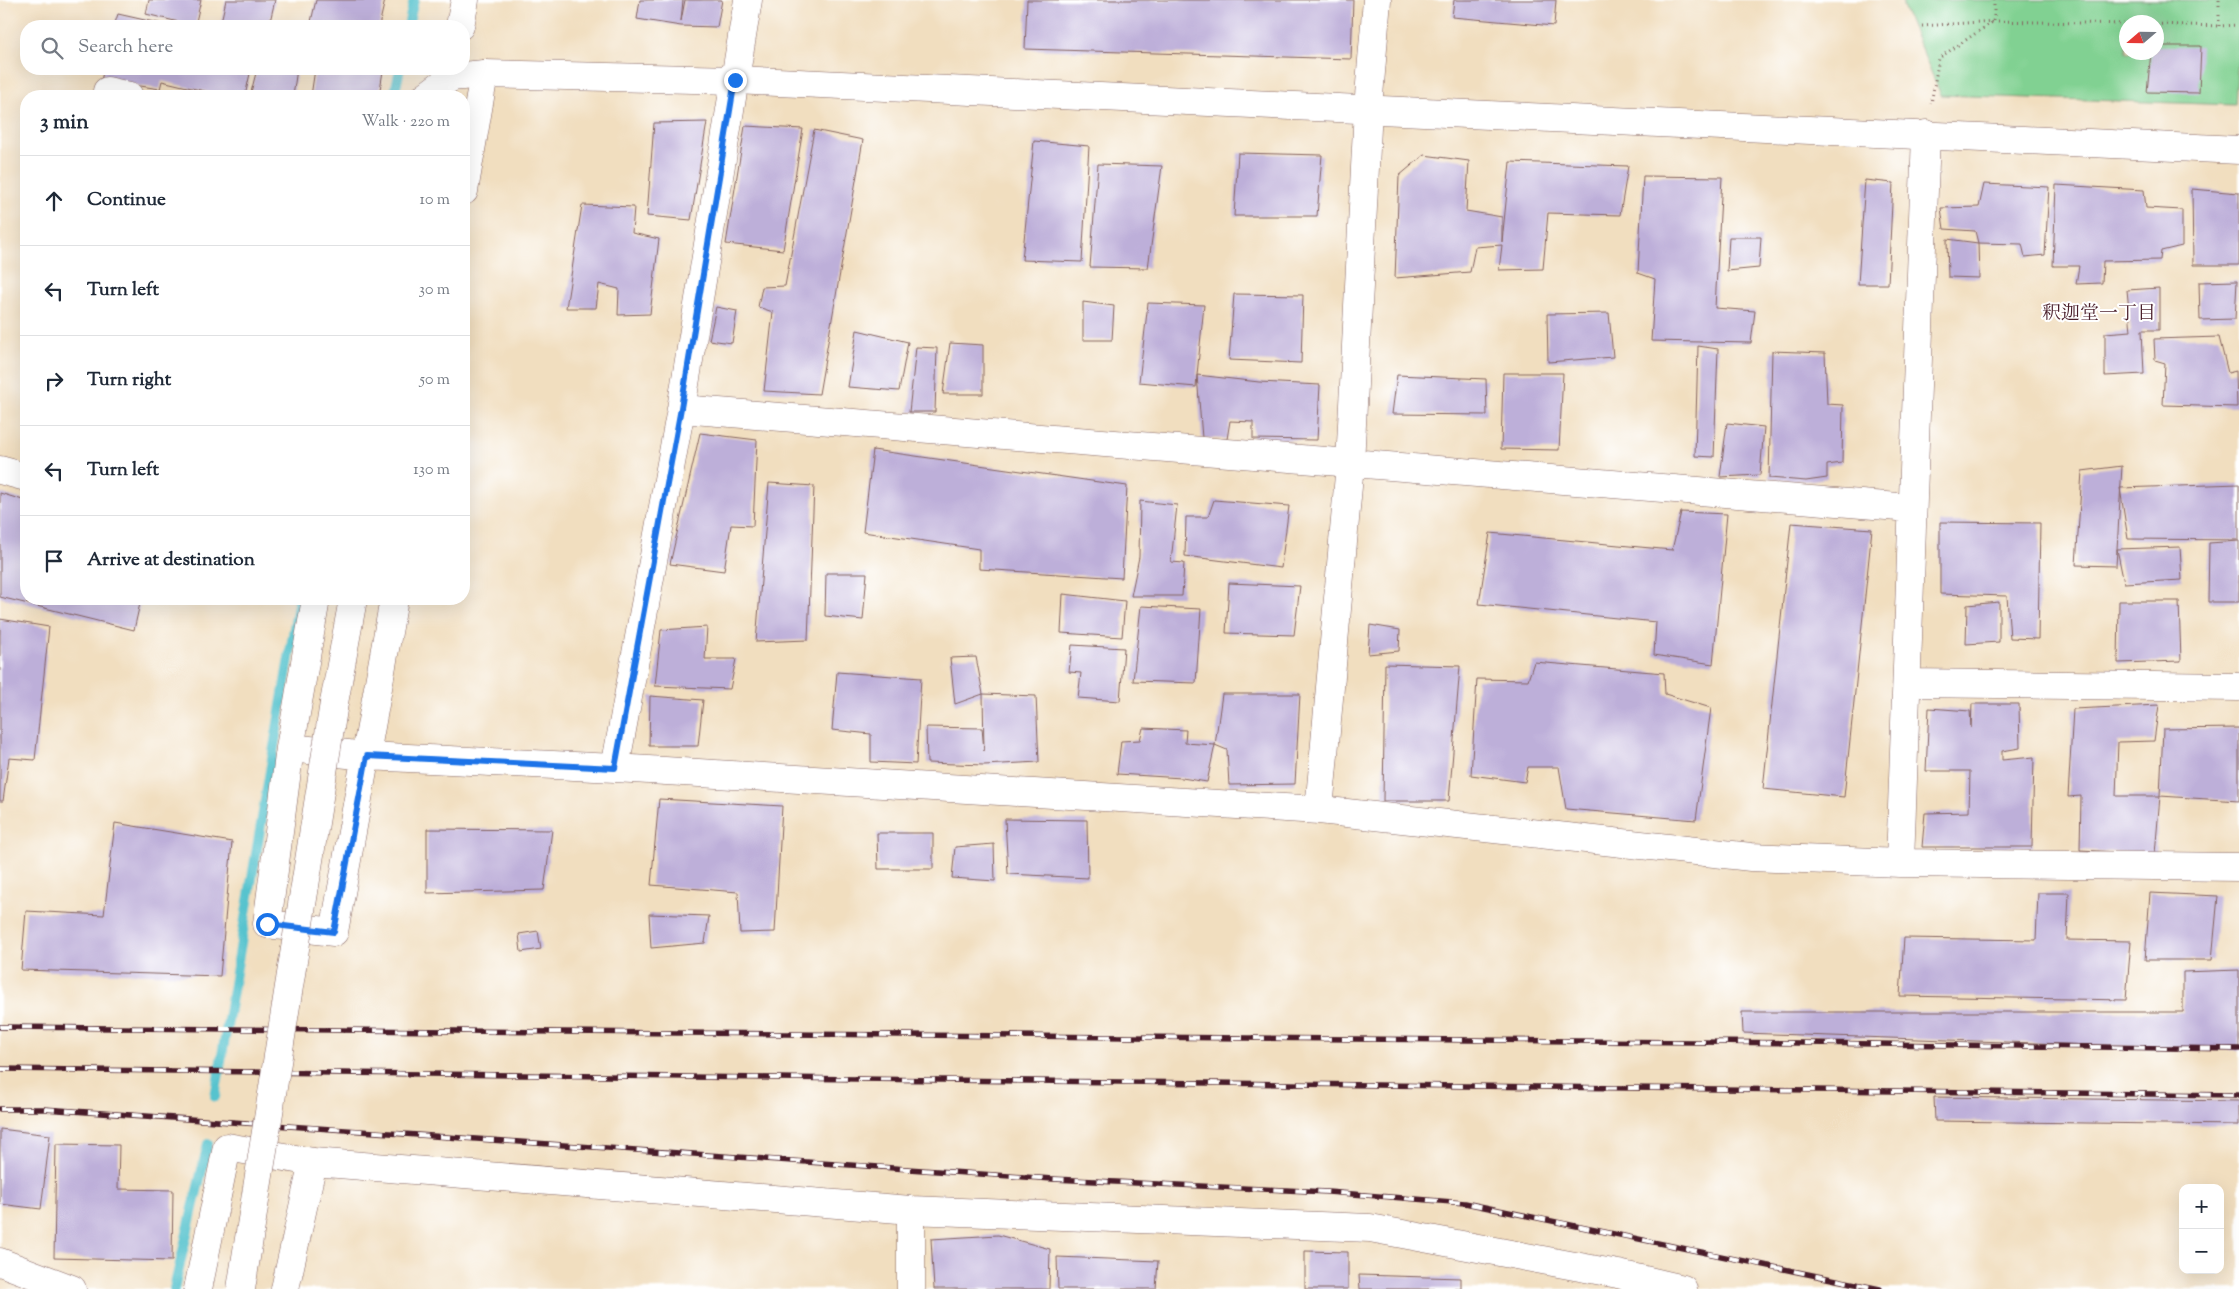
<!DOCTYPE html>
<html lang="en">
<head>
<meta charset="utf-8">
<style>
	body { margin:0; font-family:"Sorts Mill Goudy","Noto Serif JP",serif; background:#f6f6f7; color:#1f2937 }
	.controls { position:absolute; right:15px; bottom:15px; display:grid; overflow:hidden; border-radius:10px; box-shadow:0 5px 20px #0002 }
	.controls button { width:45px; height:45px; display:grid; place-items:center; padding:0; border:0; border-bottom:1px solid #e0e1e3; background:#fff; color:#1f2937; font:25px sans-serif }
	.compass { position:absolute; left:2119px; top:15px; width:45px; height:45px; border-radius:50%; background:#fff; box-shadow:0 5px 20px #0002; rotate:250deg }
	.stop { position:absolute; width:15px; height:15px; margin:-11px; border:4px solid #1a73e8; border-radius:50%; background:#fff }
	.stop.end { background:#1a73e8; border-color:#fff; box-shadow:0 1px 5px #0008 }
	.list { margin:0; padding:0; list-style:none }
	h2 { display:flex; justify-content:space-between; align-items:center; height:65px; margin:0; padding:0 20px; font-size:21px }
	h2 small { font-size:16px; font-weight:400; color:#747a83 }
	.list li { display:grid; grid-template-columns:32px 1fr auto; gap:15px; align-items:center; box-sizing:border-box; height:90px; padding:0 20px; border-top:1px solid #e0e1e3 }
	.list b { display:block; font-size:19px; white-space:nowrap }
	.list em { font-size:16px; font-style:normal; color:#747a83 }
	.icon { flex:none; width:28px; height:28px; fill:none; stroke:currentColor; stroke-width:2; stroke-linecap:round; stroke-linejoin:round }
	.map { position:relative; flex:none; width:2239px; height:1289px; overflow:hidden }
	.search { position:absolute; background:#fff; box-shadow:0 5px 20px #0002; left:20px; top:20px; width:450px; height:55px; display:flex; align-items:center; gap:12px; box-sizing:border-box; padding:0 18px; border-radius:20px; color:#747a83; font-size:19px }
	.panel { position:absolute; background:#fff; box-shadow:0 5px 20px #0002; left:20px; top:90px; width:450px; height:515px; border-radius:20px }
	.map>svg:first-child { display:block }
	.green { fill:#81d192; stroke:#66785e; fill-rule:evenodd }
	.lines { fill:none; stroke-linecap:round; stroke-linejoin:round }
	.stream { stroke:#56c3ce; stroke-width:10 }
	.building { fill:#bdafd9 }
	.minor-casing { stroke:#84625f; stroke-width:29 }
	.tertiary-casing { stroke:#84625f; stroke-width:29 }
	.path { stroke:#84625f; stroke-width:3; stroke-dasharray:1 4; stroke-linecap:butt }
	.minor { stroke:#fff; stroke-width:28 }
	.tertiary { stroke:#fff; stroke-width:28 }
	.rail-casing { stroke:#4a1f2b; stroke-width:5.5 }
	.rail { stroke:#fff; stroke-width:4; stroke-dasharray:11; stroke-linecap:butt }
	.tertiary-bridge-casing { stroke:#84625f; stroke-width:29; stroke-linecap:butt }
	.tertiary-bridge { stroke:#fff; stroke-width:28 }
	.route { stroke:#1a73e8; stroke-width:6 }
	.labels { text-anchor:middle; dominant-baseline:central; stroke-width:4; stroke-linejoin:round; paint-order:stroke }
	.neighbourhood-label { font-size:19px; fill:#4a1f2b; stroke:#fff }
</style>
</head>
<body>
<div class="map">
<svg width="2239" height="1289" viewBox="0 0 2239 1289">
	<rect width="100%" height="100%" fill="#fff"/>
	<filter id="ink" filterUnits="userSpaceOnUse"><feTurbulence type="fractalNoise" baseFrequency=".02" numOctaves="2"/><feDisplacementMap in="SourceGraphic" scale="10" xChannelSelector="R" yChannelSelector="G"/><feConvolveMatrix kernelMatrix="1 2 1 2 8 2 1 2 1" color-interpolation-filters="sRGB"/></filter>
	<filter id="wash" filterUnits="userSpaceOnUse"><feTurbulence type="fractalNoise" baseFrequency=".0096" numOctaves="4" result="noise"/><feDisplacementMap in="SourceGraphic" scale="20" xChannelSelector="R" yChannelSelector="G"/><feGaussianBlur stdDeviation="1.12" result="paint"/><feColorMatrix in="noise" values="0 0 0 0 0 0 0 0 0 0 0 0 0 0 0 0 0 1.4 0 .05"/><feComposite in="paint" operator="in"/></filter>
	<g filter="url(#wash)">
		<rect width="100%" height="100%" fill="#f1debf"/>
		<path class="green" d="M1903,0h336v44l-4,61 -294,-10 -38,-89zM2126,22h30v30h-30z"/>
		<g class="lines">
			<path class="stream" d="M408,26l6,-26
				M394,96l6,-27
				M215,1097l84,-498
				M174,1289l34,-145"/>
		</g>
		<g id="blocks">
			<path class="building" d="M149,0h52l-6,26 -49,-12z
				M226,0h49l-6,26h-49z
				M316,0h69l-6,26h-69z
				M640,0h43l-2,21 4,-21h37l-5,27 -36,-1 -44,-7z
				M1027,0h326l-2,59 -326,-10z
				M1454,0h102l-2,26 -102,-9z
				M118,14l49,11v1h-53z
				M2156,46h45l-2,47 -52,-1 4,-40h5z
				M104,69h147l-6,27h-20l-63,-15 -2,8 -59,-9z
				M257,69h40l-4,27h-43z
				M315,69h50l18,2 -4,25h-68z
				M707,122l-16,98 -44,-4 7,-93z
				M745,126l58,3 -20,121 -57,-6z
				M814,130l49,10 -44,254 -55,-3 9,-79 -15,-5 4,-20 23,-1z
				M1034,141l55,5 -7,116 -60,-2z
				M1238,153l84,2 -5,61h-83z
				M1424,155l45,6 -3,50 36,6v25l8,-80 118,4 -8,49 -72,-2 -5,56 -44,1 3,-25 -27,2 -5,25 -75,6 4,-102z
				M1098,164l64,2 -14,102 -58,-1z
				M1643,176l79,1 -7,131 40,3 -4,32 -100,-2 4,-62 -17,-6z
				M1865,180l28,3 -5,101h-30z
				M1984,184l65,3 -4,68 -20,2 -3,-13 -44,-1 -3,-12 -31,-2 -3,-21 38,-1z
				M2056,185l88,5 2,18 36,2v36l-21,5 -1,9 -57,1 -1,22 -26,1 3,-18h-26z
				M2192,189l47,4v72h-46z
				M582,205l52,2 -2,26 27,6 -9,75 -32,1 1,-26 -20,-5 -3,24h-30z
				M1729,237h32l-2,31 -32,3z
				M1947,239l31,4 1,35 -31,-1z
				M2237,281l-2,38 -35,1 -1,-38z
				M2159,288v42h-17l2,44 -39,2v-43l26,-2 -4,-41z
				M1234,294l69,1 -2,68 -72,-3z
				M1083,302l31,4 -2,34h-29z
				M1148,303l56,2 -7,70 62,7 61,3 -3,55 -64,-1v-17l-23,-1 -3,18 -25,-1 -5,-63 -1,12 -57,-5z
				M716,307l21,4 -5,32 -23,-3z
				M1609,313l4,44 -65,5 -1,-48z
				M857,330l51,12 -9,49 -51,-4z
				M2219,337l9,36 8,-2 1,36 -74,-2 2,-42 -10,-3 -1,-21z
				M950,343l33,2v49h-40z
				M1698,346l20,3 -4,108 -19,-1z
				M916,347l21,1 -2,64h-26z
				M1772,351l53,2 2,51 16,1 -1,58 -15,2v13l-21,3 -37,-3z
				M1503,373h60l-4,77 -58,-1z
				M1397,375l89,4 1,36 -95,-1z
				M1727,423l37,4 -4,48 -40,2z
				M700,433l57,7 -4,86 -22,-1 -7,46 -54,-7z
				M873,450l254,36 -5,92 -143,-9v-20l-116,-17z
				M2122,466l-6,100 -40,-1 6,-94z
				M769,483l45,3 -6,154 -52,2z
				M2239,484v56l-111,-1 -8,-51z
				M0,493l26,8v98h115l-7,31 -134,-33z
				M1214,500l75,6 -8,62 -96,-12 1,-39h22z
				M1140,501l37,4 -6,57 13,1 -2,33h-51l8,-39z
				M1681,512l46,2 -14,150 -59,-9 2,-33 -177,-18 11,-71 182,17z
				M1940,522l100,1 -2,116 -28,-1 -3,-42 -67,-2z
				M1791,523l81,6 -28,268 -81,-8z
				M2239,541v61h-31l1,-59z
				M2180,547l2,33 -58,3 -7,-34z
				M826,573h41l-4,47 -38,-4z
				M1229,583l71,3 -6,49 -68,-2z
				M1063,594l62,7 -3,36 -61,-4z
				M2119,601h60l2,60 -63,2z
				M1999,602v40l-33,2 1,-39z
				M1141,606l60,3 -5,74 -63,-2z
				M0,619l49,8 -14,133 -26,-2 -6,43h-3z
				M1370,625l30,5 -1,21 -31,3z
				M707,627l-2,32h31l-6,30 -75,-3 6,-56z
				M1072,645l52,3 -4,53 -42,-3 3,-25 -12,-1z
				M976,657l7,37 -28,10 -5,-46z
				M1534,662l130,11 1,21 46,14 -15,112 -130,-11 -7,-42h-31l-3,15 -54,-7 6,-96 51,1z
				M1385,664l75,2 -11,135h-66z
				M837,672l84,6 -5,86 -45,-2v-28l-39,-4z
				M983,694l53,2 3,66 -55,3 -57,-2 -1,-36 56,1 2,23z
				M1222,694h78l-5,90 -66,1 -2,-35 -12,-5z
				M650,696l53,4 -5,46h-49z
				M1972,704h47l1,44 -18,3v9l32,-3 -2,90h-110l3,-34 44,-1 1,-41h-44l3,-63 41,3 1,17z
				M2159,705l-5,36 -36,1 -2,54h44l3,-67 76,-1v73l-79,-5 -5,58 -75,-4 1,-54 -13,1 5,-88z
				M1143,728l43,2 -1,13 30,2 -8,37 -25,-4 -65,-4 4,-33 19,-1z
				M659,799l123,7 -7,126 -35,1 -2,-41 -87,-7z
				M1005,819l82,1 1,58 -80,-4z
				M115,823l117,19 -12,134 -199,-6 5,-59 78,4z
				M427,829l125,1 -8,60 -117,3z
				M877,833h56v36h-55z
				M994,844l1,37 -43,-3 3,-31z
				M2038,893h31l-2,47 64,1 -5,59 -226,-4 4,-58 132,2z
				M2150,893l68,3 -6,64h-67z
				M649,914l60,2 -4,27 -54,5z
				M538,931l3,18 -20,3 -2,-18z
				M2239,970v80l-496,-17 -1,-21h441v-40z
				M1934,1097l305,4v24l-304,-4z
				M0,1129l50,6 -9,74 -41,-5z
				M56,1144l63,1 -1,44 55,1 -1,71 -118,-3z
				M998,1235l52,14 -1,40h-115l-3,-50z
				M1305,1251l43,1v37h-43z
				M1057,1257l101,4 -2,28h-98z
				M1359,1275l102,3v11h-101z"/>
		</g>
	</g>
	<g filter="url(#ink)">
		<use href="#blocks" fill-opacity="0" stroke="#84625f" stroke-width="1"/>
		<g class="lines">
			<defs>
				<path id="minor" d="M107,91l22,5
					M426,96l25,-19
					M464,191l20,-117
					M681,409l1230,99
					M0,470l26,7
					M316,599l-26,149 77,8 248,12 704,42 432,47 149,6 339,4
					M1908,683l331,4
					M290,748l-23,176 67,8 60,-333
					M615,768l66,-359 67,-409
					M1319,810l31,-346 18,-356 9,-108
					M1900,863l26,-729
					M911,1210v79
					M0,1262l72,27
					M198,1289l29,-142 86,15 598,48 459,18 248,46 65,15
					M285,1289l28,-127"/>
				<path id="tertiary" d="M460,26l5,-26
					M451,77l33,-3 251,6 1504,70
					M334,703l19,-104"/>
			</defs>
			<use href="#minor" class="minor-casing"/>
			<use href="#tertiary" class="tertiary-casing"/>
			<path class="path" d="M1994,0v21l132,3
				M2219,0v26l20,-1
				M2156,24l63,2
				M1922,26l72,-5 -55,37 -8,46"/>
			<use href="#minor" class="minor"/>
			<use href="#tertiary" class="tertiary"/>
			<defs>
				<path id="rail" d="M0,1027l1805,16 434,6
					M0,1069l2239,26
					M0,1109h44l1009,70 275,13 137,11 415,86"/>
			</defs>
			<use href="#rail" class="rail-casing"/>
			<use href="#rail" class="rail"/>
			<defs>
				<path id="tertiary-bridge" d="M241,1289l93,-586"/>
			</defs>
			<use href="#tertiary-bridge" class="tertiary-bridge-casing"/>
			<use href="#tertiary-bridge" class="tertiary-bridge"/>
		</g>
	</g>
	<g class="lines" filter="url(#ink)">
		<path class="route" d="M267,924l67,8 33,-176 248,12 66,-360 54,-328"/>
	</g>
	<g class="labels">
		<g class="neighbourhood-label">
			<text x="2099" y="314">釈迦堂一丁目</text>
		</g>
	</g>
</svg>
<div class="controls">
<button>+</button>
<button>−</button>
</div>
<svg class="compass" viewBox="-18 -18 36 36"><path d="M0-13l5 13h-10z" fill="#e53935"/><path d="M0 13l5-13h-10z" fill="#747a83"/></svg>
<div class="stop" style="left:267px;top:924px"></div>
<div class="stop end" style="left:735px;top:80px"></div>
<div class="search"><svg class="icon" aria-label="search" viewBox="0 0 24 24"><circle cx="10" cy="10" r="6"/><path d="M15 15l6 6"/></svg>Search here</div>
<section class="panel">
<h2>3 min<small>Walk · 220 m</small></h2>
<ul class="list">
<li><svg class="icon" aria-label="ahead" viewBox="0 0 24 24"><path d="M12 20V5M6 11l6-6 6 6"/></svg><div><b>Continue</b></div><em>10 m</em></li>
<li><svg class="icon" aria-label="left" viewBox="0 0 24 24"><path d="M17 20v-9H6M10 6l-5 5 5 5"/></svg><div><b>Turn left</b></div><em>30 m</em></li>
<li><svg class="icon" aria-label="right" viewBox="0 0 24 24"><path d="M7 20v-9h11M14 6l5 5-5 5"/></svg><div><b>Turn right</b></div><em>50 m</em></li>
<li><svg class="icon" aria-label="left" viewBox="0 0 24 24"><path d="M17 20v-9H6M10 6l-5 5 5 5"/></svg><div><b>Turn left</b></div><em>130 m</em></li>
<li><svg class="icon" aria-label="arrive" viewBox="0 0 24 24"><path d="M6 21V4h12l-3 4 3 4H6"/></svg><div><b>Arrive at destination</b></div></li>
</ul>
</section>
</div>
</body>
</html>
